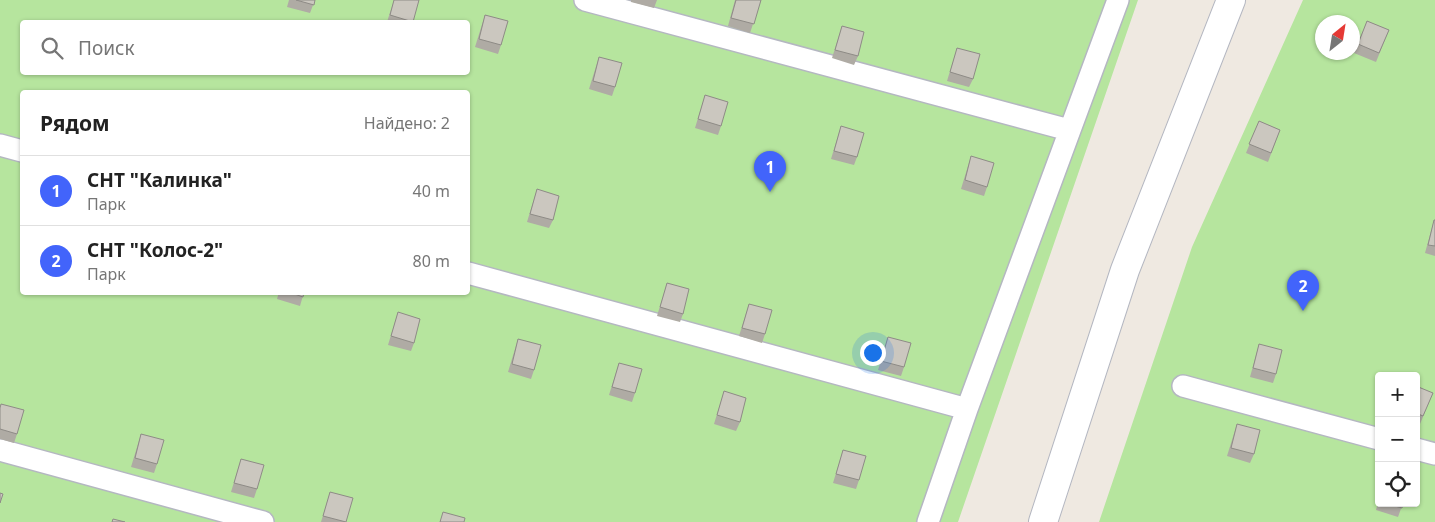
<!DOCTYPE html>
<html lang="ru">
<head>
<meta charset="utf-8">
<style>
	body { margin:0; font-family:"Noto Sans",sans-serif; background:#f6f6f6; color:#222 }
	.controls { position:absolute; right:15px; bottom:15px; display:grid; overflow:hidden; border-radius:5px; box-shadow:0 1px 4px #0004 }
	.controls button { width:45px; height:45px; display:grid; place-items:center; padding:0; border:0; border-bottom:1px solid #e0e0e0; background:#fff; color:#222; font:25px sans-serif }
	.compass { position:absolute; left:1315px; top:15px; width:45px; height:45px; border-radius:50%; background:#fff; box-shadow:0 1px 4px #0004; rotate:30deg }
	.you { position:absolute; left:872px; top:352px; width:18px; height:18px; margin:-12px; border:4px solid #fff; border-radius:50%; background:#1a73e8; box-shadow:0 0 0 8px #1a73e833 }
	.badge { display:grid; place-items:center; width:32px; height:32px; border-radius:50%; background:#4264fb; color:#fff; font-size:16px; font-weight:700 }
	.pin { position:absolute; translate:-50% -41px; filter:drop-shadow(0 1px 2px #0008) }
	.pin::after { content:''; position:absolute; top:26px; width:18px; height:15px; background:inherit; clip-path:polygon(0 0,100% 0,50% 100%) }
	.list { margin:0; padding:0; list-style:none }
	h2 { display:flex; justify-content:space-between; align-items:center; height:65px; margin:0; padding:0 20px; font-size:21px }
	h2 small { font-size:16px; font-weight:400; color:#767676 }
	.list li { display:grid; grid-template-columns:32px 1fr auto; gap:15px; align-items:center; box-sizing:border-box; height:70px; padding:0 20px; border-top:1px solid #e0e0e0 }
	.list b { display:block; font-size:19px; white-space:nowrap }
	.list p { margin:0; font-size:16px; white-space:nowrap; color:#767676 }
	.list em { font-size:16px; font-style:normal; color:#767676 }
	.icon { flex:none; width:28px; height:28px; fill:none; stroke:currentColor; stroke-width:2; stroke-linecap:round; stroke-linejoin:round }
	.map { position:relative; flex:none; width:1435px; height:522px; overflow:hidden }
	.search { position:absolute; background:#fff; box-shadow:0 1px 4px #0004; left:20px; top:20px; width:450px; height:55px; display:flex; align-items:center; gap:12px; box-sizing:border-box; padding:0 18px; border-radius:5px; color:#767676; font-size:19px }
	.panel { position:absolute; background:#fff; box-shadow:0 1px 4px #0004; left:20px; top:90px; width:450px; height:205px; border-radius:5px }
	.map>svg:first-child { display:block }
	.green { fill:#b6e59e; fill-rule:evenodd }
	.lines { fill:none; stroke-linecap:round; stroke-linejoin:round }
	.lane-casing { stroke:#b4b7c1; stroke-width:24 }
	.street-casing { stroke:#b4b7c1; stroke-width:30 }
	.lane { stroke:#fff; stroke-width:21 }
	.street { stroke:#fff; stroke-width:28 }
	.wall { fill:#afaba4 }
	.building { fill:#cbc7bf; stroke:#8e8b86 }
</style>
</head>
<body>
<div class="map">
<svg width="1435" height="522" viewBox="0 0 1435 522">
	<rect width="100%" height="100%" fill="#efe9e1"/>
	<path class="green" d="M0,0h1138l-180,522h-958zM22,22h446v50h-446zM22,92h446v200h-446z
		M1303,0h132v522h-336l93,-275zM1322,22h30v30h-30zM1379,376h37v127h-37z"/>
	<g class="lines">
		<defs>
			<path id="lane" d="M585,0l484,130
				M0,145l22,6
				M468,273l499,136
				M1183,386l196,53
				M1416,449l19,5
				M0,450l263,72
				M928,522l39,-113 151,-409"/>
			<path id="street" d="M1043,522l82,-252 106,-270"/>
		</defs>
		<use href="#lane" class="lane-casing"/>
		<use href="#street" class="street-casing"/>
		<use href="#lane" class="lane"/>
		<use href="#street" class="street"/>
	</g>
	<path class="wall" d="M289,0h26l-5,13 -23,-6z
		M394,0h25l-7,22h-25z
		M631,0h26l-3,8 -23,-6z
		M735,0h26l-11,33 -22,-7z
		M485,15l16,30 -3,9 -23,-7z
		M1367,21l22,9 -13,32 -22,-9z
		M842,26l16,30 -4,9 -22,-7z
		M957,48l16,31 -4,8 -22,-6z
		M599,57l16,30 -3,9 -23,-7z
		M705,95l16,31 -3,9 -23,-7z
		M1259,121l21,9 -12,32 -22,-9z
		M841,126l16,31 -3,8 -23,-6z
		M971,156l16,31 -3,9 -23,-7z
		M537,189l16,31 -4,8 -22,-6z
		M1434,220h1v36l-10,-3z
		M667,283l16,31 -3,8 -23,-6z
		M279,292h25l-4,14 -23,-7z
		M749,304l16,30 -3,9 -23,-7z
		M398,312l16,31 -3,8 -23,-6z
		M888,337l16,30 -3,9 -23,-6z
		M518,339l16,31 -3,9 -23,-7z
		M1259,344l17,30 -3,9 -23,-6z
		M619,363l16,30 -3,9 -23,-7z
		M1416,386l17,7 -13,31 -4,-1z
		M724,391l16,31 -4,9 -22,-7z
		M0,407l17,27 -3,9 -14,-4z
		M1237,424l17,30 -4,9 -23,-7z
		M141,434l16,30 -3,9 -23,-6z
		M843,450l16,30 -3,9 -23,-6z
		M241,459l16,30 -3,9 -23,-6z
		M330,492l16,30h-25z
		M1379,499v4h24l-5,14 -22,-7z"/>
	<path class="building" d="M296,0h19l-1,5z
		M394,0h25l-6,22 -23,-7z
		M736,0h25l-7,24 -23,-6z
		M485,15l23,6 -7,24 -22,-6z
		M1367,21l22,9 -10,23 -21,-9z
		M842,26l22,6 -6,24 -23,-6z
		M957,48l23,6 -7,25 -23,-7z
		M599,57l23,6 -7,24 -22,-6z
		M705,95l23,7 -7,24 -23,-7z
		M1259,121l21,9 -9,23 -22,-9z
		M841,126l23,7 -7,24 -23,-6z
		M971,156l23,7 -7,24 -22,-7z
		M537,189l22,7 -6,24 -23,-6z
		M1434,220h1v26l-7,-1z
		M667,283l22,6 -6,25 -23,-7z
		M289,292h15l-1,5z
		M749,304l23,6 -7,24 -23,-6z
		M398,312l22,7 -6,24 -23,-7z
		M888,337l23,6 -7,24 -23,-6z
		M518,339l23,6 -7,25 -22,-6z
		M1259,344l23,6 -6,24 -23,-6z
		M619,363l23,6 -7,24 -23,-6z
		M1416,386l17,7 -10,23 -7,-3z
		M724,391l22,7 -6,24 -23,-7z
		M1,404l23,6 -7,24 -17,-5v-21z
		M1237,424l23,6 -6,24 -23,-6z
		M141,434l23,6 -7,24 -22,-6z
		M843,450l23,6 -7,24 -23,-6z
		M241,459l23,6 -7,24 -23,-6z
		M330,492l23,6 -7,24 -23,-6z
		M0,493l3,1 -3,9z
		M1384,503h19l-1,5z
		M443,512l22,6 -1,4h-24z
		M113,519l12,3h-13z"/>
</svg>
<div class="controls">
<button>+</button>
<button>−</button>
<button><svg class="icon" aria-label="locate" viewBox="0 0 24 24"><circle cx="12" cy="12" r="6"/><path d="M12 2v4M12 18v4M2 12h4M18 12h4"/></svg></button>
</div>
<svg class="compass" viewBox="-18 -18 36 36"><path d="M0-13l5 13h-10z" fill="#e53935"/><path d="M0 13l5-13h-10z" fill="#767676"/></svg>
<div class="you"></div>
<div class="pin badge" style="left:770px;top:192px">1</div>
<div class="pin badge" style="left:1303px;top:311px">2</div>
<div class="search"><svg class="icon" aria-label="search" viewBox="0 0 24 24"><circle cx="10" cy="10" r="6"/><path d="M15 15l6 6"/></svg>Поиск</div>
<section class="panel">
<h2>Рядом<small>Найдено: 2</small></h2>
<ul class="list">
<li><span class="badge">1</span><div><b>СНТ &quot;Калинка&quot;</b><p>Парк</p></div><em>40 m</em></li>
<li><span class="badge">2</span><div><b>СНТ &quot;Колос-2&quot;</b><p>Парк</p></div><em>80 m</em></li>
</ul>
</section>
</div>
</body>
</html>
